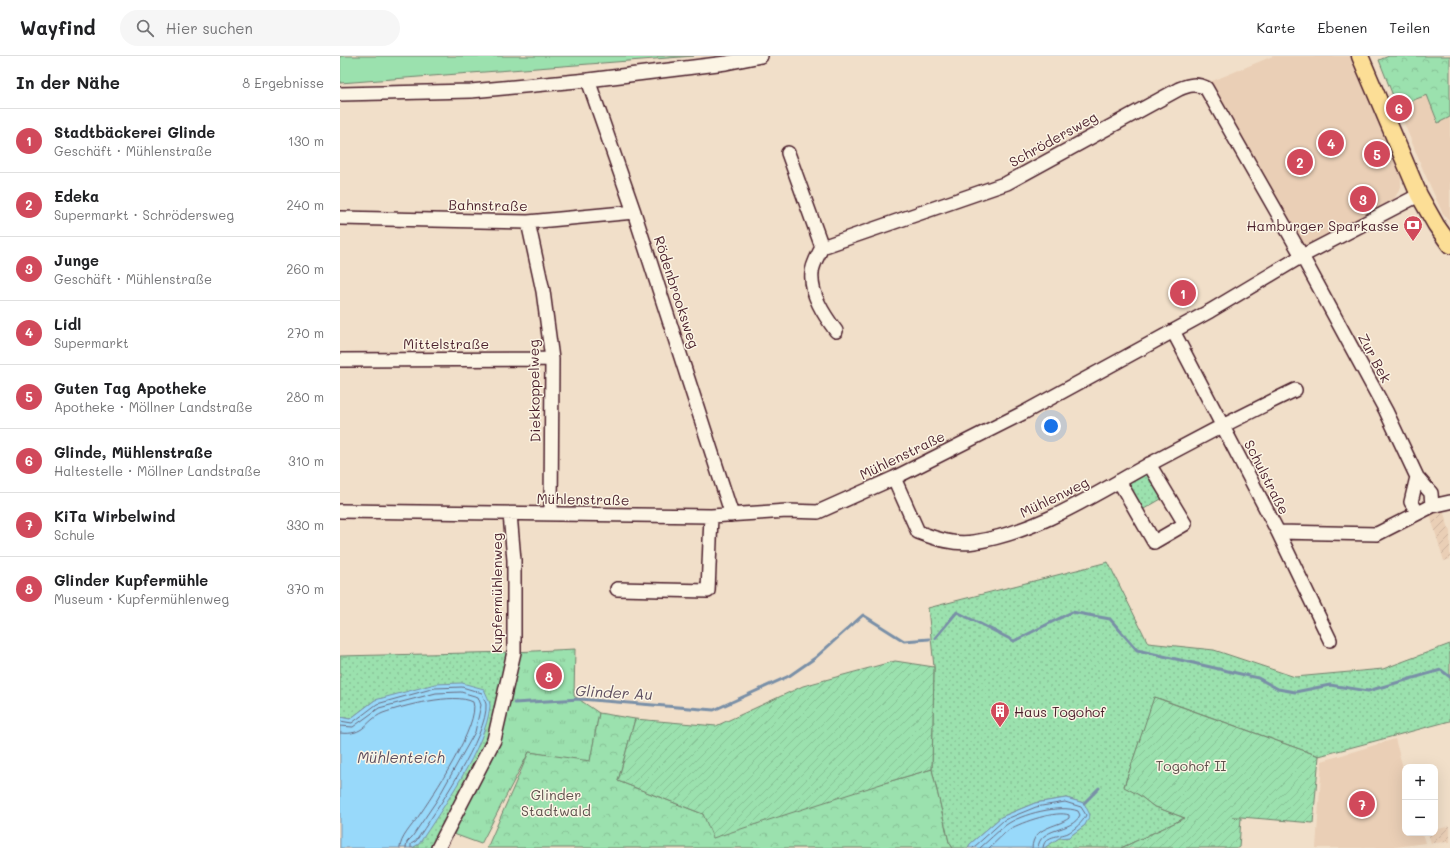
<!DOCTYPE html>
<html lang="de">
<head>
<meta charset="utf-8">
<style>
	body { margin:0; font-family:Mali,sans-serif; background:#f6f6f6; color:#202124 }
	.controls { position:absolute; right:12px; bottom:12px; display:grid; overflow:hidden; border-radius:8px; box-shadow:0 4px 16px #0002 }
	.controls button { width:36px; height:36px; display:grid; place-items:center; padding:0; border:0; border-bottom:1px solid #e0e0e0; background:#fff; color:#202124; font:20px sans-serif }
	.you { position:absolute; left:711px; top:370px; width:14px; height:14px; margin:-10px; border:3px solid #fff; border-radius:50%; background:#1a73e8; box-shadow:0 0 0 6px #1a73e833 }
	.badge { display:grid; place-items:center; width:26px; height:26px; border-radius:50%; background:#d1495b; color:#fff; font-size:13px; font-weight:700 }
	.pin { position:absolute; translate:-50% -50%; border:2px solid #fff; box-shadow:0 1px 4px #0006 }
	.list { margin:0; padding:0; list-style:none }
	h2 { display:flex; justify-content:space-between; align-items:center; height:52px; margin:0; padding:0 16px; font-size:17px }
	h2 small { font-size:13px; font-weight:400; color:#757577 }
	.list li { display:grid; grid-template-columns:26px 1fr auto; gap:12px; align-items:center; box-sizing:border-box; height:64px; padding:0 16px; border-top:1px solid #e0e0e0 }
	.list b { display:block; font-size:15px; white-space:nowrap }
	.list p { margin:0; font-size:13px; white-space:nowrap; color:#757577 }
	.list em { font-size:13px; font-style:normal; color:#757577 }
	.icon { flex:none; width:22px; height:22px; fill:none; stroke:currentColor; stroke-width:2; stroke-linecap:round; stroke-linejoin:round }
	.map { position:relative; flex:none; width:1110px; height:792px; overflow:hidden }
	header { display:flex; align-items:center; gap:24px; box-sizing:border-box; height:56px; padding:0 20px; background:#fff; border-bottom:1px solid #e0e0e0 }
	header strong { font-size:19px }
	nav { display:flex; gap:22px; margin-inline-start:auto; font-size:14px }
	.search { width:280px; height:36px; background:#f6f6f6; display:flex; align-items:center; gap:10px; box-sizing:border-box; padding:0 14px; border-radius:22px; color:#757577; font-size:15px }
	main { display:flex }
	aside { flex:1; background:#fff }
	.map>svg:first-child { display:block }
	.built { fill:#eacfb6 }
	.industrial { fill:url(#industrial-furrows) }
	.grass { fill:url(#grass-tufts); stroke:#72806c }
	.forest { fill:url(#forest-crowns); stroke:#72806c }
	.park { fill:url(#park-dots); stroke:#72806c }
	.garden { fill:url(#garden-furrows); stroke:#72806c }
	.pitch { fill:#9be1ae; stroke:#72806c }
	.water { fill:#98d9fa; stroke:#798fa7 }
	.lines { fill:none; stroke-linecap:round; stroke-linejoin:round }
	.shore { stroke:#69697e; stroke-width:1 }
	.stream { stroke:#798fa7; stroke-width:3 }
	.minor-casing { stroke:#4a1f2b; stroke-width:16 }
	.major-casing { stroke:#4a1f2b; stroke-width:19 }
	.minor { stroke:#fcf5e5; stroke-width:13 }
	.major { stroke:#fcde96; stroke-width:16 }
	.labels { text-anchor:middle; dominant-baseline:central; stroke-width:3; stroke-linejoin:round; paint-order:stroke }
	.street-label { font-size:14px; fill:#4a1f2b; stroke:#fcf5e5 }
	.poi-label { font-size:14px; fill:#4a1f2b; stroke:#fcf5e5; text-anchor:end }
	.park-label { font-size:14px; fill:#5e504c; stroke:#fcf5e5 }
	.water-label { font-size:15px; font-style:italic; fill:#5e4e5f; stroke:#fcf5e5 }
</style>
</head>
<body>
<header>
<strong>Wayfind</strong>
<div class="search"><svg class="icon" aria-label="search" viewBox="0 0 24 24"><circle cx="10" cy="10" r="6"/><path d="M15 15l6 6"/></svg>Hier suchen</div>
<nav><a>Karte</a><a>Ebenen</a><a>Teilen</a></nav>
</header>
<main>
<aside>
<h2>In der Nähe<small>8 Ergebnisse</small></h2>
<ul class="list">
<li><span class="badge">1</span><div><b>Stadtbäckerei Glinde</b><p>Geschäft · Mühlenstraße</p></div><em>130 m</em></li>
<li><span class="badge">2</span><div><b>Edeka</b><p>Supermarkt · Schrödersweg</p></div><em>240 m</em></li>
<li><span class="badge">3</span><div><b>Junge</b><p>Geschäft · Mühlenstraße</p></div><em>260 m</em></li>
<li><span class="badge">4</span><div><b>Lidl</b><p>Supermarkt</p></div><em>270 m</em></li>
<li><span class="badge">5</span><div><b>Guten Tag Apotheke</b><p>Apotheke · Möllner Landstraße</p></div><em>280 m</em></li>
<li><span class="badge">6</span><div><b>Glinde, Mühlenstraße</b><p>Haltestelle · Möllner Landstraße</p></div><em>310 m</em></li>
<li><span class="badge">7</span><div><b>KiTa Wirbelwind</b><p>Schule</p></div><em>330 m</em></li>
<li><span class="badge">8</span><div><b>Glinder Kupfermühle</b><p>Museum · Kupfermühlenweg</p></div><em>370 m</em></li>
</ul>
</aside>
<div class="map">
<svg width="1110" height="792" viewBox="0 0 1110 792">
	<defs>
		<pattern id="industrial-furrows" width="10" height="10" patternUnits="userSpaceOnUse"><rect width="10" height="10" fill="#eacfb6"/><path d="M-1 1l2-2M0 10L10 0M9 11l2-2" fill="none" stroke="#cab19d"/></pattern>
		<pattern id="grass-tufts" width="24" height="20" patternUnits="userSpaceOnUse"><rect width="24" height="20" fill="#9be1ae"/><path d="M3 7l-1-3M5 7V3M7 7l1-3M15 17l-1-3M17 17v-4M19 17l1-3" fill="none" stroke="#87c196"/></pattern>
		<pattern id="forest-crowns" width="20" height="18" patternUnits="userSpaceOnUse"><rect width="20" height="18" fill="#9be1ae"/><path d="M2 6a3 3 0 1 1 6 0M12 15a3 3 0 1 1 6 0" fill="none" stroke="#87c196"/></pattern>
		<pattern id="park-dots" width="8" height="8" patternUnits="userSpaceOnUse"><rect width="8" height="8" fill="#9be1ae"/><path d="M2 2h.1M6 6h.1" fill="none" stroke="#87c196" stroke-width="1.8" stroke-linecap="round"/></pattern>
		<pattern id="garden-furrows" width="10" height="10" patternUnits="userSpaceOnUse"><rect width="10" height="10" fill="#9be1ae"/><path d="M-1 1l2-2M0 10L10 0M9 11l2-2" fill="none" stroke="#87c196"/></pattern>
	</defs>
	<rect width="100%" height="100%" fill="#f1dfc9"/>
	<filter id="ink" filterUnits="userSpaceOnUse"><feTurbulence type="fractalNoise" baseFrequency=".025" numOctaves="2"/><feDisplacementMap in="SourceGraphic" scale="8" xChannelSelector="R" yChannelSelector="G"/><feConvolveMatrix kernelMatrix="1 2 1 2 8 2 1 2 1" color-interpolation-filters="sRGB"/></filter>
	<g filter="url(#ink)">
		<path class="built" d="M933,0h78l50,121v10l-7,12 -91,49 -93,-166z
			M1088,39l10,28 12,-6v105l-8,-10 -18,-40 -27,-66z
			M1055,683l10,36v58h17l3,10 -36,5h-73l6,-87z"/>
		<path class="industrial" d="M1103,454l7,22v27l-6,2 -14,-46z
			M1110,770v16l-19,1 -3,-10h7v-3z"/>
		<path class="grass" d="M235,593l-1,47 25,17 -9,49 -61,-10 -48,92 -30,-11 63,-181z"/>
		<path class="forest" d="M1049,0h61v61l-12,6 -11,-28 -30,11 -18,-46z
			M259,657l36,6 -17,62 85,33 181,-31 48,-14 17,73 4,6h-466l42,-96 61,9z"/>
		<path class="park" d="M809,408l19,31 -31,18 -18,-32z
			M768,506l40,81 66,7 81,27 88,-8 67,-25v77l-131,35 -164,-59 -31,89 15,9 14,11 32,12 -64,30h-77l15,-10 10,-1 16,-12 -1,-22 -18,-5 -31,5 -34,14 -31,27 -2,4h-15l-4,-6 -17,-73 2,-102 -6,-59z
			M172,596l-20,87 -57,109h-23l7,-4 -44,-144 -25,19 -10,-2v-61z"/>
		<path class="garden" d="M555,605l39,6 -2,102 -48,14 -171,55 -10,-24 -85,-33 17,-62 81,7 87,-40z
			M814,641l165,59 -6,67 -72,-6h-9l9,1 -2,30h-118l64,-30 -32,-12 -14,-11 -15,-8z"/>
		<path class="pitch" d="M0,0h354l-354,27z"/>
		<path class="water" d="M122,627l22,6c2,5 6,12 6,17 -4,41 -48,103 -71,138l-7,4h-72v-131l10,2 25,-19 60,-16z
			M726,742l18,5 6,12 -5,10 -16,12 -10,1 -15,10h-76l2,-4 31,-27 34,-14z"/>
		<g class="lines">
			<path class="shore" d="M0,665l12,2 25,-19 58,-16 27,-1 20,6c1,3 3,8 4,11 3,30 -52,110 -70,137l-5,3v4
				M0,670l13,1 26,-19 57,-15 25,-1 17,5 3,8 -6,27 -38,68 -25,37 -5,5 -1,6
				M0,677c26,3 24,-12 43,-20 20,-7 71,-21 90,-11 8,21 -41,95 -55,115 -6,9 -18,21 -18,31
				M633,792l31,-28 32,-13 29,-5 16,5 5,8c-3,7 -11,14 -18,18 -9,4 -24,2 -25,15
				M640,792c8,-7 17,-16 26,-23 15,-11 54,-21 72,-14l2,4c-8,18 -41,11 -42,33
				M649,792c7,-6 14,-14 21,-19 12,-7 47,-19 59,-14v3c-13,10 -36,8 -37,30"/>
			<path class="stream" d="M595,582l22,-26 57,29 58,-29 38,7 27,31 121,28 20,11 17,3 35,-7 38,6 73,-21 9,7
				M174,647l66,-4 134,11 75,-34 26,-18 48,-43 41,26 25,-2
				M744,747l15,-15"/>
			<defs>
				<path id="minor" d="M248,24l46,132 98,303
					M0,38l131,-3 117,-11 138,-17 35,-7
					M448,97l34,94 185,-64 172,-94c10,-4 17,-6 27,-1l96,168 84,155 31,66 -6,25 7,11
					M0,162l188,4 106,-10
					M188,166l15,69 9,68 -1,155
					M482,191c-3,7 -10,18 -10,26 -2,21 12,42 24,58
					M833,275l105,201 52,108
					M0,304l212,-1
					M1077,421l14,16 1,13
					M554,422l24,54c18,7 37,13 56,10 64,-10 119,-47 174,-77 48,-26 97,-51 147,-75
					M779,425l35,61 31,-18 -36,-60
					M0,455l371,5 76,-5 31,1 76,-34 131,-66 185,-101 92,-55 117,-61
					M938,476l99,2 55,-28 18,-4
					M277,533l91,2 3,-75
					M98,792l56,-108 11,-48 9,-40v-92l-4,-46"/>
				<path id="major" d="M1020,0l59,139 17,30 14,20"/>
			</defs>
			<use href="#minor" class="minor-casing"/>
			<use href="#major" class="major-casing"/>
			<use href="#minor" class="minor"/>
			<use href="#major" class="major"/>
		</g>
	</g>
	<defs>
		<symbol id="bank-pin" viewBox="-11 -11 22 30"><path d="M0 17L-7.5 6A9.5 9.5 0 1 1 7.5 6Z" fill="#d1495b" stroke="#fcf5e5"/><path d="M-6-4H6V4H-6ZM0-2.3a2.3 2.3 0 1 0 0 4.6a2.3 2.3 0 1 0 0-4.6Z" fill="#fff"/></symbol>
		<symbol id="building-pin" viewBox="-11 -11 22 30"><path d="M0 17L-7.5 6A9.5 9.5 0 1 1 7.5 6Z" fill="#d1495b" stroke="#fcf5e5"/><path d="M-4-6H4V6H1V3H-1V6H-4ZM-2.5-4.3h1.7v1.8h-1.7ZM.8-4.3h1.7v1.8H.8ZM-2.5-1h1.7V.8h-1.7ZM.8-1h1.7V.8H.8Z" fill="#fff"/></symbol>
	</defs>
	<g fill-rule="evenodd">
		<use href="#bank-pin" x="1062" y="158" width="22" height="30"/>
		<use href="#building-pin" x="649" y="644" width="22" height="30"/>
	</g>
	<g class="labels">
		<g class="street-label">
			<text transform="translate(713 83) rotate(-29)">Schrödersweg</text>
			<text transform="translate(148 149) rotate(1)">Bahnstraße</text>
			<text transform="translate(337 236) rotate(72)">Rödenbrooksweg</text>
			<text x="106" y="287">Mittelstraße</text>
			<text transform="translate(1035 302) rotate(62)">Zur Bek</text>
			<text transform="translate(194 335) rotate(-91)">Diekkoppelweg</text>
			<text transform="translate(562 399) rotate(-26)">Mühlenstraße</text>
			<text transform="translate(927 421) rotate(63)">Schulstraße</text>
			<text transform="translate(714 441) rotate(-26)">Mühlenweg</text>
			<text transform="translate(243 443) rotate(1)">Mühlenstraße</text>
			<text transform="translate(156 537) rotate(-90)">Kupfermühlenweg</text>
		</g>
		<g class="poi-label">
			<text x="1059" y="169">Hamburger Sparkasse</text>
			<text x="674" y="655" text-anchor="start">Haus Togohof</text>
		</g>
		<g class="park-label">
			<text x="851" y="709">Togohof II</text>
			<text x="216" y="738">Glinder<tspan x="216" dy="16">Stadtwald</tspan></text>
		</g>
		<g class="water-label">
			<text transform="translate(274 636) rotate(3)">Glinder Au</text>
			<text x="61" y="701">Mühlenteich</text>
		</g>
	</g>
</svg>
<div class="controls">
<button>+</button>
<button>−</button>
</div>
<div class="you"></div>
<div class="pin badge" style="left:843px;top:237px">1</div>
<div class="pin badge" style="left:960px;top:106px">2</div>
<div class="pin badge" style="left:1023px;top:143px">3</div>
<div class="pin badge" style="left:991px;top:87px">4</div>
<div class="pin badge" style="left:1037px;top:98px">5</div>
<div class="pin badge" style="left:1059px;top:52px">6</div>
<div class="pin badge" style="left:1022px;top:748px">7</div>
<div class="pin badge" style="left:209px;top:620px">8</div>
</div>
</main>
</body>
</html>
